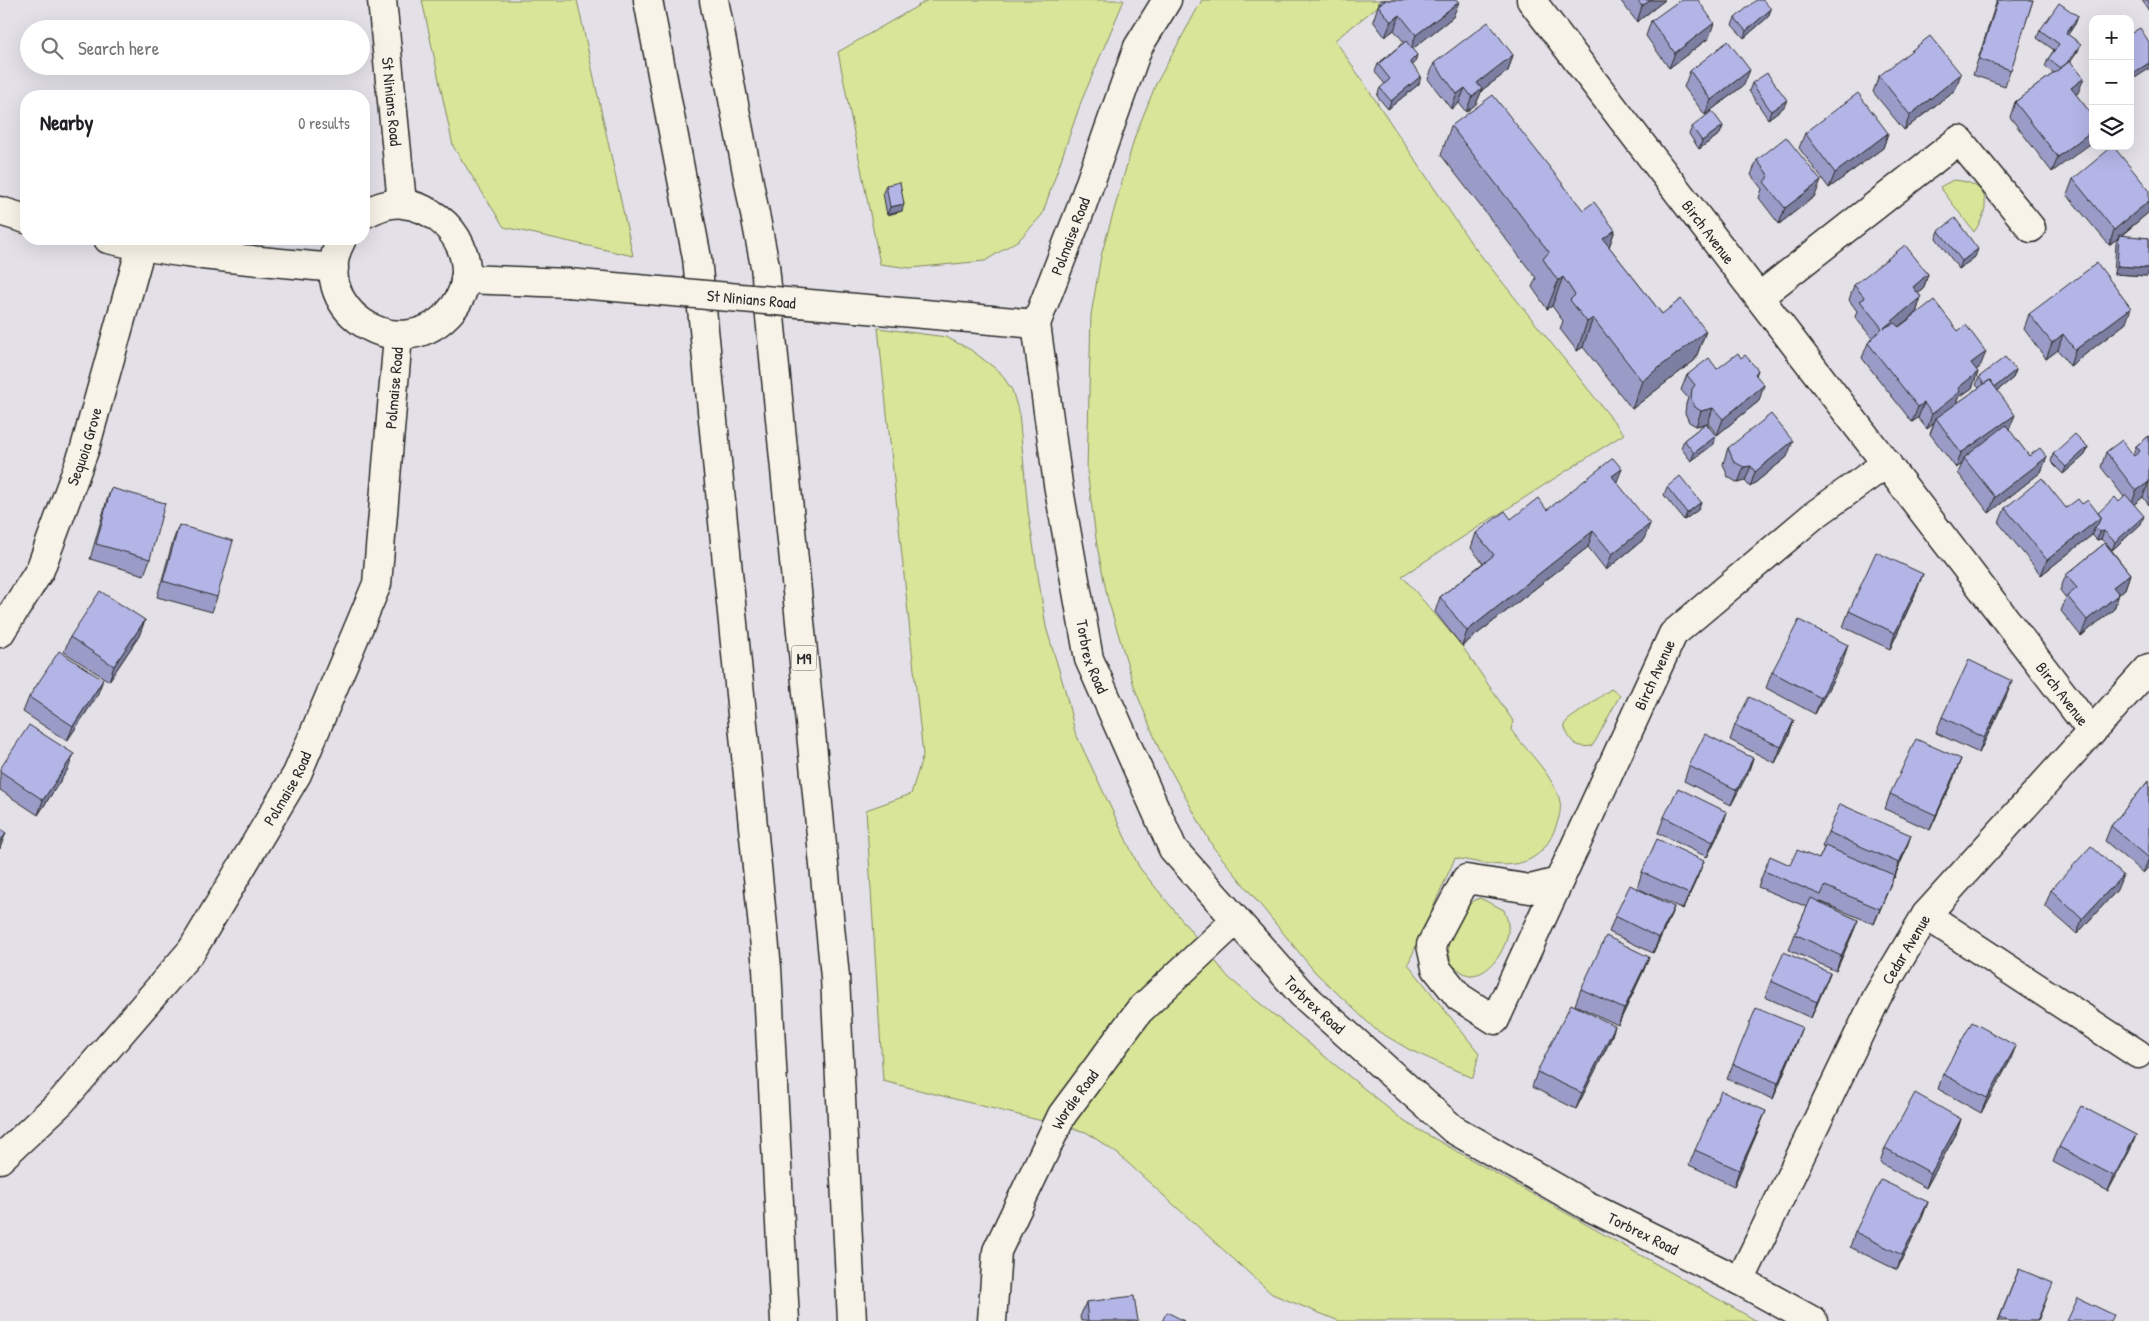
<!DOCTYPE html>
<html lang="en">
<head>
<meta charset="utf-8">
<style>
	body { margin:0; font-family:"Patrick Hand",sans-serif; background:#f6f6f6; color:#202124 }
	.controls { position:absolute; right:15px; top:15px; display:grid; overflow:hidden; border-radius:10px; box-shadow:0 5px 20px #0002 }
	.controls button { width:45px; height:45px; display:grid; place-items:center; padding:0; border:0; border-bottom:1px solid #e0e0e0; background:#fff; color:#202124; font:25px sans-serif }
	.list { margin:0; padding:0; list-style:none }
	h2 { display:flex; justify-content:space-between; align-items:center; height:65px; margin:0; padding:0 20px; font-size:21px }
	h2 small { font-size:16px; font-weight:400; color:#757577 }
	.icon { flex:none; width:28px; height:28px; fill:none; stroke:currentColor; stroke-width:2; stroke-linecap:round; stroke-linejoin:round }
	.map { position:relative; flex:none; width:2149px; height:1321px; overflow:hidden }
	.search { position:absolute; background:#fff; box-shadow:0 5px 20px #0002; left:20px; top:20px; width:350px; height:55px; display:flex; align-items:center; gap:12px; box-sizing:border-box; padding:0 18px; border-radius:28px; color:#757577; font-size:19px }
	.panel { position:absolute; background:#fff; box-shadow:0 5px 20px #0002; left:20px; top:90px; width:350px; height:155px; border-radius:20px }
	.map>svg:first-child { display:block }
	.green { fill:#d9e598; stroke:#828862 }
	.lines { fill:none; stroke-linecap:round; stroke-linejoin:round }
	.minor-casing { stroke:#2b2b2b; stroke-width:31 }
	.tertiary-casing { stroke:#2b2b2b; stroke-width:31 }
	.motorway-casing { stroke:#2b2b2b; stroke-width:31 }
	.minor { stroke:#f7f3e8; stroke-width:28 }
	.tertiary { stroke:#f7f3e8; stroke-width:28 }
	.motorway { stroke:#f7f3e8; stroke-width:28 }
	.tertiary-bridge-casing { stroke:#2b2b2b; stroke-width:31; stroke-linecap:butt }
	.tertiary-bridge { stroke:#f7f3e8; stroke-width:28 }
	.wall { fill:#9a9cc7; stroke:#2b2b2b }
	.shaded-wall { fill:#7d7fa2; stroke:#2b2b2b }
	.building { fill:#b3b5e7; stroke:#2b2b2b }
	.labels { text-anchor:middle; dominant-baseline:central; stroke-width:4; stroke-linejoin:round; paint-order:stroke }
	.shield { fill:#f7f3e8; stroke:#686764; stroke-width:1 }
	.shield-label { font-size:15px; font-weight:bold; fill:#2b2b2b }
	.street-label { font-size:16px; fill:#2b2b2b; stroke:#f7f3e8 }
</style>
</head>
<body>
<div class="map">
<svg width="2149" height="1321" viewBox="0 0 2149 1321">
	<rect width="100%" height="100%" fill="#e3e0e8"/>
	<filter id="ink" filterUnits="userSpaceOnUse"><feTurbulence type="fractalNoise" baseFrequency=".02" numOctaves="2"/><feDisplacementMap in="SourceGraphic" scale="10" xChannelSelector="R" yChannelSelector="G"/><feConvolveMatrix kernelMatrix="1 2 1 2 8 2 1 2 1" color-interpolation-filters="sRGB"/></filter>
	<g filter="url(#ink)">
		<path class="green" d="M422,0h155l56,256 -129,-29 -51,-81z
			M928,0h196l-43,102 -39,113 -22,24 -35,22 -75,7 -30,-4 -42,-212z
			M1202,0h184l-51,40 136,203 153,191 -222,142 60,70 51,75 -2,9c16,21 40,43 48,68 4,11 -1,23 -5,33 -19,46 -61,34 -99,27l-47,106 71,89 -6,25 -63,-28 -34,-20 -61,-58 -102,-125 -53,-96 -25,-62 -27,-89 -11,-54 -10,-76 4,-155 10,-59 34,-120 21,-52z
			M1953,180c36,2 40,25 21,52l-34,-45z
			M878,328l68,9 25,13 29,22 12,18 7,23 9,98 18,116 19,63 10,42 64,135 90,111 176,144 352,199h-418l-67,-27 -154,-140 -32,-22 -203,-51 -17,-271 45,-16 12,-39z
			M1611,689l9,6 -24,45 -4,6c-17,3 -23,-6 -28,-21l4,-5z
			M1480,898l24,12c1,4 4,10 4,15 2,18 -15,48 -35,50 -8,1 -15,-6 -21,-10 -2,-7 -5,-16 -3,-24 4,-16 14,-37 31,-43z"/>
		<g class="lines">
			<defs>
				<g id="minor">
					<path id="s1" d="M1531,0l561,732"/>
					<path d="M0,211l26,8"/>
					<path d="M108,239c73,17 150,21 226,29"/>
					<path d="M1759,297l200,-157 72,88"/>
					<path id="s2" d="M0,633l40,-63 45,-122 56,-201"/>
					<path id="s3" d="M1558,882l-28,7 -64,-10 -35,66 5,23 23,29 36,23 178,-386 140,-118 74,-53"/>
					<path d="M1926,915l212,139"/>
					<path id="s4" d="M0,1159l61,-57 131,-152 105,-176 80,-190 21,-248"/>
					<path id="s5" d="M1740,1281l137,-284 49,-82 223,-247"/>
					<path id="s6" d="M992,1321l5,-70 65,-136 77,-104 96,-90"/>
				</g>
				<g id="tertiary">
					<path id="s7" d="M382,0l20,203"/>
					<path id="s8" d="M1167,0l-29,47 -58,164 -44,113 22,160 31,175 84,190 129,145 151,135 133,76 154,76 73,40"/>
					<path d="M342,239c-37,66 53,130 106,75 40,-41 8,-104 -45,-110 -14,-2 -27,4 -39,10"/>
					<path d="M465,279l103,4"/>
					<path d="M879,310l157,14"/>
				</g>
				<path id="motorway" d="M648,0l49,258 70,710 18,353
					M714,0l51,266 70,711 17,344"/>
			</defs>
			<use href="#minor" class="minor-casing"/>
			<use href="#tertiary" class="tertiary-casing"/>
			<use href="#motorway" class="motorway-casing"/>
			<use href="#minor" class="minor"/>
			<use href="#tertiary" class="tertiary"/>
			<use href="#motorway" class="motorway"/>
			<defs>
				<g id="tertiary-bridge">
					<path id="s9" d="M568,283l311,27"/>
				</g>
			</defs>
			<use href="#tertiary-bridge" class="tertiary-bridge-casing"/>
			<use href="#tertiary-bridge" class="tertiary-bridge"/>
		</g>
		<path class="wall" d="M1380,0h77l-4,17 -41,32 3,14 -3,2 7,19 -31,25 -11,-13 3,-8 5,-4 -10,-12 3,-8 26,-22 -10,-12 -9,7 -12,-16z
			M1620,0h45l-28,22z
			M1997,0h36l-28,86 -32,-11z
			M2142,0h7v11z
			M1771,9l-3,8 -24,21 -12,-13 3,-7z
			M2078,16l-3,8 -7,10 10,17 -7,10 7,32 -2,2 17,21 -41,56 -42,-55 5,-15 39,-29 -9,-6 3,-8 6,-9 -17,-12 3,-8z
			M1651,21l58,17 -40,30 -23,-32z
			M1513,55l-5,16 -26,19 -6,14 -10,8 -7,-9 -8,6 -23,-30 6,-16z
			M1690,71l54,14 -39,30 -21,-28z
			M1879,76l76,14 -51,40 -31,-38z
			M1752,83l32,24 -16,12 -19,-28z
			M1451,126l132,84 32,20 -6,17 53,67 44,17 -11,29 -63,49 -49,-62 -6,4 -17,-22 3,-8 -11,-15 -5,3 -15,-22 4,-9 -95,-123z
			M1723,126l-3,8 -21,15 -10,-15 3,-7z
			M1805,133h83l-5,15 -54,40 -30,-40z
			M1757,160l58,36 -36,28 -20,-26 3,-9 -11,-14z
			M2073,179l76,33 -28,24 28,2v33l-2,5 -33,-2 2,-31 2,-5 -9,7 -42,-50z
			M886,185l16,26 -15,4 -4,-22z
			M1939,231l36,26 -16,12 -23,-31z
			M1928,274l-5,16 -5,3 3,4 -5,16 -18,14 82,40 -4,3 2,2 -6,16 -14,10 -2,6 23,-16 -3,-3 3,-8 37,-7 -3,8 -15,12 11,40 20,26 18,1 -6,15 -52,41 -31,-40 4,-9 -6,4 -26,-34 4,-11 -7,6 -9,-11 -6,4 -50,-64 6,-15 4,-5 -17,-21 2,-6 -8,-11 5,-15z
			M2029,314l97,9 -56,43 -12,-16 -12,9 -22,-30z
			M1741,358l17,12 -2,6 3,25 -42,34 -9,-12h-1l7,21 -23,17 -10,-13 3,-8 21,-16 -9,2 -7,-4 -4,-9 1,-9 2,-6 -7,-8 6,-15 30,-6z
			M2149,436v69l-6,-8 -9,7 7,20 -29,26 -6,-7 24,31 -5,15 -6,5 -5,15 -33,27 -20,-25 5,-13 -6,-8 6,-15 39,-32 -4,-4 -4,1 -5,-5 -51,40 -42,-52 6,-15h61l16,-4 16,9 21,-11 5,-5 -23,-30 5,-15 27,2 3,-8z
			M2088,447l-3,8 -22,19 -12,-12 2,-8z
			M1728,448l59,9 -37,30 -5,-6 -7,2 -10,-6 -5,-13z
			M1617,482l27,57 -38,31 -18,-23 -126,99 -27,-34 5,-15 43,-34 -12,-15 5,-15 35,-14 36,-9z
			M1667,487l31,23 -14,10 -20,-25z
			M111,488l39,71 -6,16 -54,-16 16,-56z
			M179,525l38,72 -5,15 -55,-15 16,-56z
			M1917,590l-27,59 -47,-22 6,-16z
			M145,620l-6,16 -30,45 -45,-29 6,-15z
			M1843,661l-28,53 -49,-26 6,-16z
			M97,696l-30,45 -44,-29 6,-15z
			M2006,697l-27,56 -43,-20 6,-16z
			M1794,720l-5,15 -14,28 -45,-23 5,-15z
			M1753,758l-5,15 -17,32 -47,-24 5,-15z
			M0,769h68l-30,46 -38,-25z
			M1955,775l-25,55 -45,-21 5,-15z
			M2149,780v87l-6,6 -38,-32 6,-15z
			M1727,812l-5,15 -15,30 -49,-24 6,-16z
			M1828,832l78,18 -12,28h-1l-19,46 -55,-23v1l39,18 -6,15 -16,36 -47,-21 6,-16 12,-27 -49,-20 6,-16 55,-12 5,-11 -2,-1z
			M1642,872l56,4 -15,33 -46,-21z
			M2051,890h66l-40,44 -32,-28z
			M1674,907l-6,15 -15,31 -44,-21 6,-16z
			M1649,957l-6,15 -25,53 -43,-20 6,-16z
			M1771,981l53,7 -13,30 -46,-21z
			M1615,1026l-5,15 -34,68 -44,-22 5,-15z
			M1796,1043l-23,56 -46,-20 6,-15z
			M2010,1061l-29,52 -43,-24 5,-15z
			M1961,1119l-5,15 -30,54 -46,-25 5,-15z
			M1760,1126l-26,60 -45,-21 6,-15z
			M2136,1135l-6,15 -22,41 -55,-29 6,-15z
			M1928,1202l-6,16 -25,52 -47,-23 5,-15z
			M2019,1269l28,29 -9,23h-40z
			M1086,1302l52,19h-57l-1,-4z"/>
		<path class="shaded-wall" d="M1651,0h14l-28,22 5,-16z
			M1459,2l-6,15 -43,34 6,-16z
			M1771,9l-3,8 -24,21 2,-7z
			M1400,15l-6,15 -9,7 6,-15z
			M2078,16l-3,8 -11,17 2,-8z
			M1714,23l-5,15 -40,30 6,-15z
			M2081,44l-3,7 -19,27 3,-8z
			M1417,55l-2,8 -8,6 3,-7z
			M1513,55l-5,16 -26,19 -6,14 -10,8 11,-29z
			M2149,63v6l-19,12v-6z
			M1750,70l-6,15 -39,30 6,-15z
			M1961,74l-6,16 -51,40 6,-15z
			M1421,76l-2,8 -31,25 3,-8z
			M2084,78l-6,15 -13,10 6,-15z
			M1465,88l-6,15 -8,6 6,-15z
			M1787,100l-3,7 -16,12 3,-8z
			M1723,126l-3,8 -21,15 3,-8z
			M2093,130v12l-41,30 6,-15z
			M1888,133l-5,15 -54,40 6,-15z
			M1821,181l-6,15 -36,28 6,-16z
			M2149,201v11l-30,25v-2l-1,3 -9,7 5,-15z
			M904,204l-2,7 -15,4 3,-8z
			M1615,230l-10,28 -2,-19z
			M1978,249l-3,8 -16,12 3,-8z
			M2117,266l32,2v3l-2,5 -33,-2z
			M1928,274l-5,16 -16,12 6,-15z
			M1563,277l-11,29 -5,3 11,-28z
			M1921,297l-5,16 -38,30 6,-15z
			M2131,308l-5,15 -56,43 5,-16z
			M1593,318l-10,29 -6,4 10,-29z
			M1706,331l-11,29 -63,49 10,-28z
			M2063,334l-5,16 -12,9 6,-16z
			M1986,352l-6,15 -15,11 6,-15z
			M2016,370l-3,8 -26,21 3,-8z
			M1978,372l-6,16 -14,10 -3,9 -19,11 -2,5 -7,6 5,-15 26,-26z
			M1764,385l-5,16 -42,34 6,-16z
			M1924,403l-6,15 -6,4 6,-15z
			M1713,408l-5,15 -12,3 5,-15z
			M2015,415l-6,15 -45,28 -2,6 -6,4 5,-15z
			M1716,436l-2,8 -23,17 3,-8z
			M1793,441l-6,16 -37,30 5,-15z
			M2088,447l-3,8 -22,19 3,-7z
			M2047,457l-6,15 -52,41 6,-16z
			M1751,466l-6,15 -7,2 6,-16z
			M1622,469l-6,15 -4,-8z
			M2149,482l-6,15 -12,10 5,-16z
			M1701,502l-3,8 -14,10 3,-7z
			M2144,516l-3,8 -29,26 3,-8z
			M2101,517l-4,12 -2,-2 -3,8 -51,40 6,-15z
			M1650,524l-6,15 -38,31 6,-16z
			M1593,531l-5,16 -126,99 5,-15z
			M2104,531l-3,8 -4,1 2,-8z
			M1923,574l-6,16 -27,59 5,-16z
			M2130,574l-5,15 -17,14 5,-16z
			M2119,594l-5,15 -33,27 6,-16z
			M145,620l-6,16 -30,45 5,-15z
			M1848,645l-5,16 -28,53 6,-16z
			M103,680l-6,16 -30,45 6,-15z
			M2012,681l-6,16 -27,56 5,-15z
			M1794,720l-5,15 -14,28 6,-16z
			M74,754l-6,15 -30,46 5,-15z
			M1753,758l-5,15 -17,32 6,-15z
			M1961,759l-6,16 -25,55 6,-15z
			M1727,812l-5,15 -15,30 6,-15z
			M6,833l-6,15v1v-7z
			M1911,835l-5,15 -12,28 5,-15z
			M2149,858v9l-6,6z
			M1704,861l-6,15 -15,33 6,-15z
			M1894,875l-6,16 -14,33 6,-15z
			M2123,875l-6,15 -40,44 5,-15z
			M1674,907l-6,15 -15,31 6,-15z
			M1858,920l-6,15 -16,36 5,-15z
			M1649,957l-6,15 -25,53 6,-16z
			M1830,973l-6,15 -13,30 6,-16z
			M1615,1026l-5,15 -34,68 6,-16z
			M1802,1027l-6,16 -23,56 5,-16z
			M2016,1046l-6,15 -29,52 6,-15z
			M1766,1111l-6,15 -26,60 5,-16z
			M1961,1119l-5,15 -30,54 5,-15z
			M2136,1135l-6,15 -22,41 6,-15z
			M1928,1202l-6,16 -25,52 5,-15z"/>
		<path class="building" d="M1384,0h73l2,2 -43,33 -16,-20 -9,7 -13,-17 7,-4z
			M1637,0h14l-9,6z
			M1680,0h18l16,23 -39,30 -24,-32z
			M1756,0h7l8,9 -25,22 -11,-13z
			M1998,0h35l-22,70 -32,-11z
			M2059,3l19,13 -12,17 15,11 -15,20 -6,4 -12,-9 11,-15 -19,-14z
			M1488,22l25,33 -36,28 5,6 -10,8 -7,-9 -8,6 -23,-31z
			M2140,28l9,14v21l-19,12v-41z
			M1930,36l31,38 -51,41 -31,-39z
			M1406,41l11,14 -7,7 11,14 -30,25 -11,-13 10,-9 -12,-15z
			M1728,41l22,29 -39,30 -21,-29z
			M2070,61l14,17 -13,10 22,28v14l-35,27 -43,-55z
			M1767,73l20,27 -16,11 -19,-28z
			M1858,93l30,40 -53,40 -30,-40z
			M1493,95l90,115 11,-8 21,28 -12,9 59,75 19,-15 25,32 -64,50 -49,-63 -6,4 -17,-22 5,-5 -12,-18 -5,4 -15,-22 6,-7 -98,-126z
			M1712,111l11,15 -21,15 -10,-14z
			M1786,137l35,44 -36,27 -21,-26 5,-6 -12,-16z
			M2113,146l36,44v11l-35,29 -41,-51z
			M900,182l4,22 -14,3 -4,-22z
			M1955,218l23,31 -16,12 -23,-30z
			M2119,235l30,3v30l-32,-2z
			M1905,245l23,29 -15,13 8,10 -37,31 10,-5 5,4 35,-27 24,31 8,-6 20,27 -15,11 7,9 -20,16 2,4 -28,22 -8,-11 -6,4 -50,-64 14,-15 -22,-27 5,-3 -11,-13z
			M2097,263l34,45 -56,42 -12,-16 -11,9 -23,-29z
			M1738,353l3,5 4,-3 13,15 -3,4 9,11 -41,34 -10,-11 -12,3 -6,-4 -4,-9 1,-9 3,-4 -8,-10 22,-17 8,11z
			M2005,357l11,13 -21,17 -5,-7 -6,4 -5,-7z
			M1990,380l25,35 -54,38 -25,-35z
			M1771,414l22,27 -38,31 -4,-6 -7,1 -10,-5 -6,-14z
			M1706,423l10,13 -22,17 -10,-13z
			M2006,425l23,31 11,-8 7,9 -52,40 -31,-39z
			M2075,434l13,13 -22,20 -13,-13z
			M2149,436v47v-1l-13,9 -30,-39 16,-12 12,16 6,-5 -4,-5z
			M1613,458l9,11 -10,7 38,48 -38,30 -19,-23 -126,100 -27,-34 54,-42 -18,-22 29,-22 6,8 27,-21 9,12z
			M1680,476l21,26 -14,11 -20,-26z
			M2042,478l24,30 12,-9 4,5 6,-4 13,17 -54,43 -42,-52z
			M111,488l54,15 -15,56 -54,-15z
			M2126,495l18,21 -29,26 -11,-11 -5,1 -4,-5 3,-3 3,-7 -3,-4 17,-16 4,5z
			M179,525l54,16 -16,56 -54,-16z
			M2105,543l25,31 -17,13 6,7 -32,26 -20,-24 10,-8 -11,-13z
			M1876,552l47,22 -28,59 -46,-22z
			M100,591l45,29 -31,46 -44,-29z
			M1799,620l49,25 -27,53 -49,-26z
			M59,651l44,29 -30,46 -44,-29z
			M1969,660l43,21 -28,57 -42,-21z
			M1749,697l45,23 -13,27 -46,-22z
			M29,725l45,29 -31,46 -43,-29v-2z
			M1705,734l48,24 -16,32 -48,-24z
			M1916,739l45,20 -25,56 -46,-21z
			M2149,780v78l-38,-32z
			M1678,788l49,24 -14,30 -49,-25z
			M1840,804l71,31 -12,28 -71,-31z
			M0,829l6,4 -6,9z
			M1657,839l47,22 -15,33 -47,-22z
			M1825,846l69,29 -14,34 -55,-23 -4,9 -57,-24 6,-15 20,9 7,-15 22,9z
			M2091,846l32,29 -41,44 -31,-29z
			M1630,885l44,22 -15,31 -44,-22z
			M1811,898l47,22 -17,36 -46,-22z
			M1606,936l43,21 -25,52 -43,-20z
			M1784,952l46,21 -13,29 -46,-21z
			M1571,1004l44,22 -33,67 -45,-21z
			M1756,1008l46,19 -24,56 -45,-19z
			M1972,1022l44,24 -29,52 -44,-24z
			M1721,1091l45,20 -27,59 -44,-20z
			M1915,1093l46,26 -30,54 -46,-25z
			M2081,1106l55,29 -22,41 -55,-29z
			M1881,1180l47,22 -26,53 -47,-23z
			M2019,1269l34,14 -16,38h-28l-9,-4z
			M1134,1296l4,25h-50l-2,-19z
			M2078,1298l36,17 -3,6h-44z
			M1167,1312l17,9h-22z"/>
	</g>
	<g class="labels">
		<rect class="shield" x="791.5" y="645.5" width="25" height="25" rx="4"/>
		<g class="shield-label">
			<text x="804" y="658">M9</text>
		</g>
		<g class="street-label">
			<text stroke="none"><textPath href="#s7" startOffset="102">St Ninians Road</textPath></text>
			<text stroke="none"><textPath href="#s1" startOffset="292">Birch Avenue</textPath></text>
			<text transform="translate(1070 236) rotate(-69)">Polmaise Road</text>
			<text stroke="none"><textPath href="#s9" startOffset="184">St Ninians Road</textPath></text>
			<text stroke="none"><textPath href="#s4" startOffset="892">Polmaise Road</textPath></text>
			<text stroke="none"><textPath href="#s2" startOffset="206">Sequoia Grove</textPath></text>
			<text stroke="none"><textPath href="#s8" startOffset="688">Torbrex Road</textPath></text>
			<text stroke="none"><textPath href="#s3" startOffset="652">Birch Avenue</textPath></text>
			<text stroke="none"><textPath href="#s1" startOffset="874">Birch Avenue</textPath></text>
			<text stroke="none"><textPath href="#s4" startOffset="472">Polmaise Road</textPath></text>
			<text stroke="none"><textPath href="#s5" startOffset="371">Cedar Avenue</textPath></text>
			<text stroke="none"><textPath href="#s8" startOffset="1108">Torbrex Road</textPath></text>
			<text stroke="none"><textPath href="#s6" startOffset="241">Wordie Road</textPath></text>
			<text stroke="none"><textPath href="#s8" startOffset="1511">Torbrex Road</textPath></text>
		</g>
	</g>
</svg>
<div class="controls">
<button>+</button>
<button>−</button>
<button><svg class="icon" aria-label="layers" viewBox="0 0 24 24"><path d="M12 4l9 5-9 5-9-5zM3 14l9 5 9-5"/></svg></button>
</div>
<div class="search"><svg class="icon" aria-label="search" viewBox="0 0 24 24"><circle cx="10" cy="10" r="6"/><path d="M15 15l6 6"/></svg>Search here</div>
<section class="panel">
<h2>Nearby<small>0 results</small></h2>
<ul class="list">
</ul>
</section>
</div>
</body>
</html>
